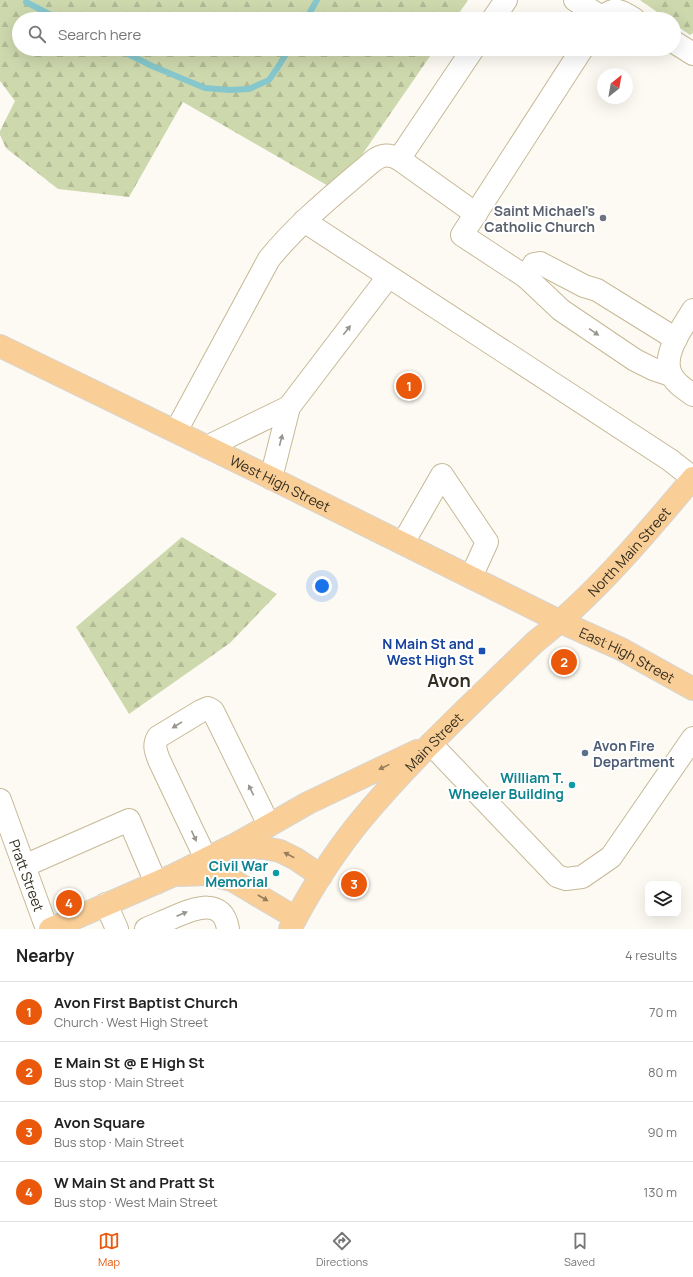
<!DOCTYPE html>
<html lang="en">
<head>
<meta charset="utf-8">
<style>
	body { margin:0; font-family:Manrope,sans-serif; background:#f6f6f6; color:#222 }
	.controls { position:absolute; right:12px; bottom:12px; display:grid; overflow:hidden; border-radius:8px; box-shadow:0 4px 16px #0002 }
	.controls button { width:36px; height:36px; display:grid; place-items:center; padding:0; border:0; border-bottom:1px solid #e0e0e0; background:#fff; color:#222; font:20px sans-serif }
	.compass { position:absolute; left:597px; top:68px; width:36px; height:36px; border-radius:50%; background:#fff; box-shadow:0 4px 16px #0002; rotate:31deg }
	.you { position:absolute; left:322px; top:586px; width:14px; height:14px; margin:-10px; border:3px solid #fff; border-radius:50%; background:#1a73e8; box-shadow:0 0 0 6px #1a73e833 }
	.badge { display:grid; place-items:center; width:26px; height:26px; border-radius:50%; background:#ea580c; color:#fff; font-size:13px; font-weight:700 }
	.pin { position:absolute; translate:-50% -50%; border:2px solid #fff; box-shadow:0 1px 4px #0006 }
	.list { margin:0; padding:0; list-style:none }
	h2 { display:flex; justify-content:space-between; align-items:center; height:52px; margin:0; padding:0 16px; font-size:17px }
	h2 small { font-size:13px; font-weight:400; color:#767676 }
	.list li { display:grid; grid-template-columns:26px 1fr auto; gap:12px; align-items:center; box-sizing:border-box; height:60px; padding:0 16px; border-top:1px solid #e0e0e0 }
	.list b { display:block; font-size:15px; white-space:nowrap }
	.list p { margin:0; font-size:13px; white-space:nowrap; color:#767676 }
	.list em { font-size:13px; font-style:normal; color:#767676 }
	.icon { flex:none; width:22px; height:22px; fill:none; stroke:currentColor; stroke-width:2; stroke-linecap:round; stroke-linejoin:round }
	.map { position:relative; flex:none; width:693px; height:929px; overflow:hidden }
	.search { position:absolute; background:#fff; box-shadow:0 4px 16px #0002; left:12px; right:12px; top:12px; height:44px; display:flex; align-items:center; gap:10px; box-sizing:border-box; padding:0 14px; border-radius:22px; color:#767676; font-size:15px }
	.sheet { height:292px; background:#fff }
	nav { display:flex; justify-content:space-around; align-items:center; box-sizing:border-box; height:56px; border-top:1px solid #e0e0e0; background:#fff; font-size:11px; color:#767676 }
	nav a { display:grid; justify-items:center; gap:2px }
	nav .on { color:#ea580c }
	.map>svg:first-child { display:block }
	.forest { fill:url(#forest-firs) }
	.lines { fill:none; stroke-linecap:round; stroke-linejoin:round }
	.stream { stroke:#85c7cc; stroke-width:6 }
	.minor-casing { stroke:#c6b996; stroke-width:24 }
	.major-casing { stroke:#d6d5d2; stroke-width:24 }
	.minor { stroke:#fff; stroke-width:22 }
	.major { stroke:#face97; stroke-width:22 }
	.oneway { fill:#999690 }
	.oneway2 { fill:#967e5c }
	.worship-dot { fill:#6b7280; stroke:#fff; stroke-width:1.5 }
	.transit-dot { fill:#1a4fb4; stroke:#fff; stroke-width:1.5 }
	.service-dot { fill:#5c6f8a; stroke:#fff; stroke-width:1.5 }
	.culture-dot { fill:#0f9aa8; stroke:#fff; stroke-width:1.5 }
	.labels { text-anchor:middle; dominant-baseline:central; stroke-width:4; stroke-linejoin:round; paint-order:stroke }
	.worship-label { font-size:14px; font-weight:bold; fill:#5b616d; stroke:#fff; text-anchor:end }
	.street-label { font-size:14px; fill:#332e20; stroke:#fff }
	.transit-label { font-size:14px; font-weight:bold; fill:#164399; stroke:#fff; text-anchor:end }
	.service-label { font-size:14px; font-weight:bold; fill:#4e5e75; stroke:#fff; text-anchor:start }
	.culture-label { font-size:14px; font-weight:bold; fill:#0d838f; stroke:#fff; text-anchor:end }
	.district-label { font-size:18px; font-weight:bold; fill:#332e20; stroke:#fff }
</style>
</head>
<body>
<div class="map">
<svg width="693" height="929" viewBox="0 0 693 929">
	<defs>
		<pattern id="forest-firs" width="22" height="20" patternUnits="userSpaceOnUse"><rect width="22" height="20" fill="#ced8ad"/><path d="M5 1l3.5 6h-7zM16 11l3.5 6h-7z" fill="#b1ba95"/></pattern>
	</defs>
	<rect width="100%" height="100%" fill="#fdfaf3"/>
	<path class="forest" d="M0,0h468l-13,19h-436v30h416l-98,142 -154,-89 -54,95 -71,-8 -52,-41 -6,-13v-4l15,-30 -15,-20z
		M640,0h53v33l-3,2 -16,-11v-5h-7z
		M182,537l95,57 -47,49 -101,71 -53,-87z"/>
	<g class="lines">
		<path class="stream" d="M26,2l33,17
			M306,19l11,-19
			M118,49l34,17 53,22 24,2 20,-1 20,-9 9,-13 11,-18"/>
		<defs>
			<g id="minor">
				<path d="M575,0l28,18"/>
				<path d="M493,19l13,-19"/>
				<path d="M602,19c11,-14 20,-8 32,0"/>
				<path d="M674,42l19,12"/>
				<path d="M473,49l-74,110 77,55"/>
				<path d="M582,49l-120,186 64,42 35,33 74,50 18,9 18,6"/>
				<path d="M304,221l366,239 23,18"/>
				<path d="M526,277l8,-13 6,-1 44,23 13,4 79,49"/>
				<path d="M693,310c-10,17 -33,46 -21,66 5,9 13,13 21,19"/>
				<path d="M176,431l93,-172c30,-37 68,-67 104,-98 9,-7 16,-7 26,-2"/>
				<path d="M207,447l82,-40"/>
				<path d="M271,478l18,-71 99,-130"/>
				<path d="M403,543l39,-68 45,67 -16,35"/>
				<path d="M431,744l126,132 9,3 16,-2 29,-20 82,-119"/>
				<path id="s1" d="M0,800l47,129"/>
				<path d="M206,859l-47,-99c-3,-8 -6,-15 -1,-23l43,-26 7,-3 5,3 56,114"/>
				<path d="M24,866l105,-46 27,63"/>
				<path d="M106,904l11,25"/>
				<path d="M146,929c9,-4 19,-8 28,-12 21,-9 49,-20 54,12"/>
			</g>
			<g id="major">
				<path id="s2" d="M0,346l271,132 290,144 60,27 72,40"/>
				<path d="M231,847l77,-44 109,-52"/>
				<path d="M181,875l25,-1 26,6 64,38"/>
				<path d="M50,929l124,-54 56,-28 35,1 15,3 16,8 25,17"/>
				<path id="s3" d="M290,929c20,-38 44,-76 71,-109 53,-64 115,-120 174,-178 60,-47 109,-106 158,-164"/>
			</g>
		</defs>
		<use href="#minor" class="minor-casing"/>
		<use href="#major" class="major-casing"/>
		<use href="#minor" class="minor"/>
		<use href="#major" class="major"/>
	</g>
	<defs><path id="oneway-solid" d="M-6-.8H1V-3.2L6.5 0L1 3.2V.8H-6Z"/></defs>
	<g class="oneway">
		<use href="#oneway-solid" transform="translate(347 330) rotate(-52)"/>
		<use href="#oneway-solid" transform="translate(594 332) rotate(34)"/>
		<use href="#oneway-solid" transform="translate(281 440) rotate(-75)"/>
		<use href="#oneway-solid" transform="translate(177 725) rotate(148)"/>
		<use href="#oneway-solid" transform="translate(251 790) rotate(-116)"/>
		<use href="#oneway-solid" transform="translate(194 836) rotate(65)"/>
		<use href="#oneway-solid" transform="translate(182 914) rotate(-23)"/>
	</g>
	<g class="oneway2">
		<use href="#oneway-solid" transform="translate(384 767) rotate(154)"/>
		<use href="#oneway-solid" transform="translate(289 855) rotate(-152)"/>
		<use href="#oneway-solid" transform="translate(263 898) rotate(30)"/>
	</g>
	<circle class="worship-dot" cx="603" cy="218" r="4"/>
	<rect class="transit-dot" x="478" y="647" width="8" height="8" rx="2"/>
	<circle class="service-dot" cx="585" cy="753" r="4"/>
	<g class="culture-dot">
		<circle cx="572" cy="785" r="4"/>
		<circle cx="276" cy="873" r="4"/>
	</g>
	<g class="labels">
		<g class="worship-label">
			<text x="595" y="210">Saint Michael's<tspan x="595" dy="16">Catholic Church</tspan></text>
		</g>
		<g class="street-label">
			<text stroke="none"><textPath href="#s2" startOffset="312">West High Street</textPath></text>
			<text stroke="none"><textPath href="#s3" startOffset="510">North Main Street</textPath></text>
			<text stroke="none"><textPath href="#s2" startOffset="699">East High Street</textPath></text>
			<text stroke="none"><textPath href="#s3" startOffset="237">Main Street</textPath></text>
			<text stroke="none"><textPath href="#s1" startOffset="80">Pratt Street</textPath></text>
		</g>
		<g class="transit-label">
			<text x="474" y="643">N Main St and<tspan x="474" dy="16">West High St</tspan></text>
		</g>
		<g class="service-label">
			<text x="593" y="745">Avon Fire<tspan x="593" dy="16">Department</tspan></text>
		</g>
		<g class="culture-label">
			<text x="564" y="777">William T.<tspan x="564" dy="16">Wheeler Building</tspan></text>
			<text x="268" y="865">Civil War<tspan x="268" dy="16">Memorial</tspan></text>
		</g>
		<g class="district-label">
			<text x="449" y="680">Avon</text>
		</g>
	</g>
</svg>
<div class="controls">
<button><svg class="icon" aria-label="layers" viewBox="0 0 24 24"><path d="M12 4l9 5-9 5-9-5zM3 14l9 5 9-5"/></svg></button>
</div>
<svg class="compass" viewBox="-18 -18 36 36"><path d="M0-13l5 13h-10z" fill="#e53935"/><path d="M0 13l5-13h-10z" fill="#767676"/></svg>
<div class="you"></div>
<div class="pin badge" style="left:409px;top:386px">1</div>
<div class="pin badge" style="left:564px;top:662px">2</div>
<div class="pin badge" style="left:354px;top:884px">3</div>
<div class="pin badge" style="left:69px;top:903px">4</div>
<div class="search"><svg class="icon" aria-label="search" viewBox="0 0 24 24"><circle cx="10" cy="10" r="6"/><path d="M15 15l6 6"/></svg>Search here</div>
</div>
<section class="sheet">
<h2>Nearby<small>4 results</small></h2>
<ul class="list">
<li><span class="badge">1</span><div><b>Avon First Baptist Church</b><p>Church · West High Street</p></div><em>70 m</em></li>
<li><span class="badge">2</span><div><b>E Main St @ E High St</b><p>Bus stop · Main Street</p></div><em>80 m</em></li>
<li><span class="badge">3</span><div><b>Avon Square</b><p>Bus stop · Main Street</p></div><em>90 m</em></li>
<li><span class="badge">4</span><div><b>W Main St and Pratt St</b><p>Bus stop · West Main Street</p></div><em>130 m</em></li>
</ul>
</section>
<nav>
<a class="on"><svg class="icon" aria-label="map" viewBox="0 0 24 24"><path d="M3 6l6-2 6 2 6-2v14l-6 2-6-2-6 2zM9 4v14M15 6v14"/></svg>Map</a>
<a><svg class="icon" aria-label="directions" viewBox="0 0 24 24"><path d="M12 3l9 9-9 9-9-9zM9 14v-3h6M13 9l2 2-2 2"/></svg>Directions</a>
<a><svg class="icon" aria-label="saved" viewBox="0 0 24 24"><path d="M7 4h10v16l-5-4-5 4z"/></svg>Saved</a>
</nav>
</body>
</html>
